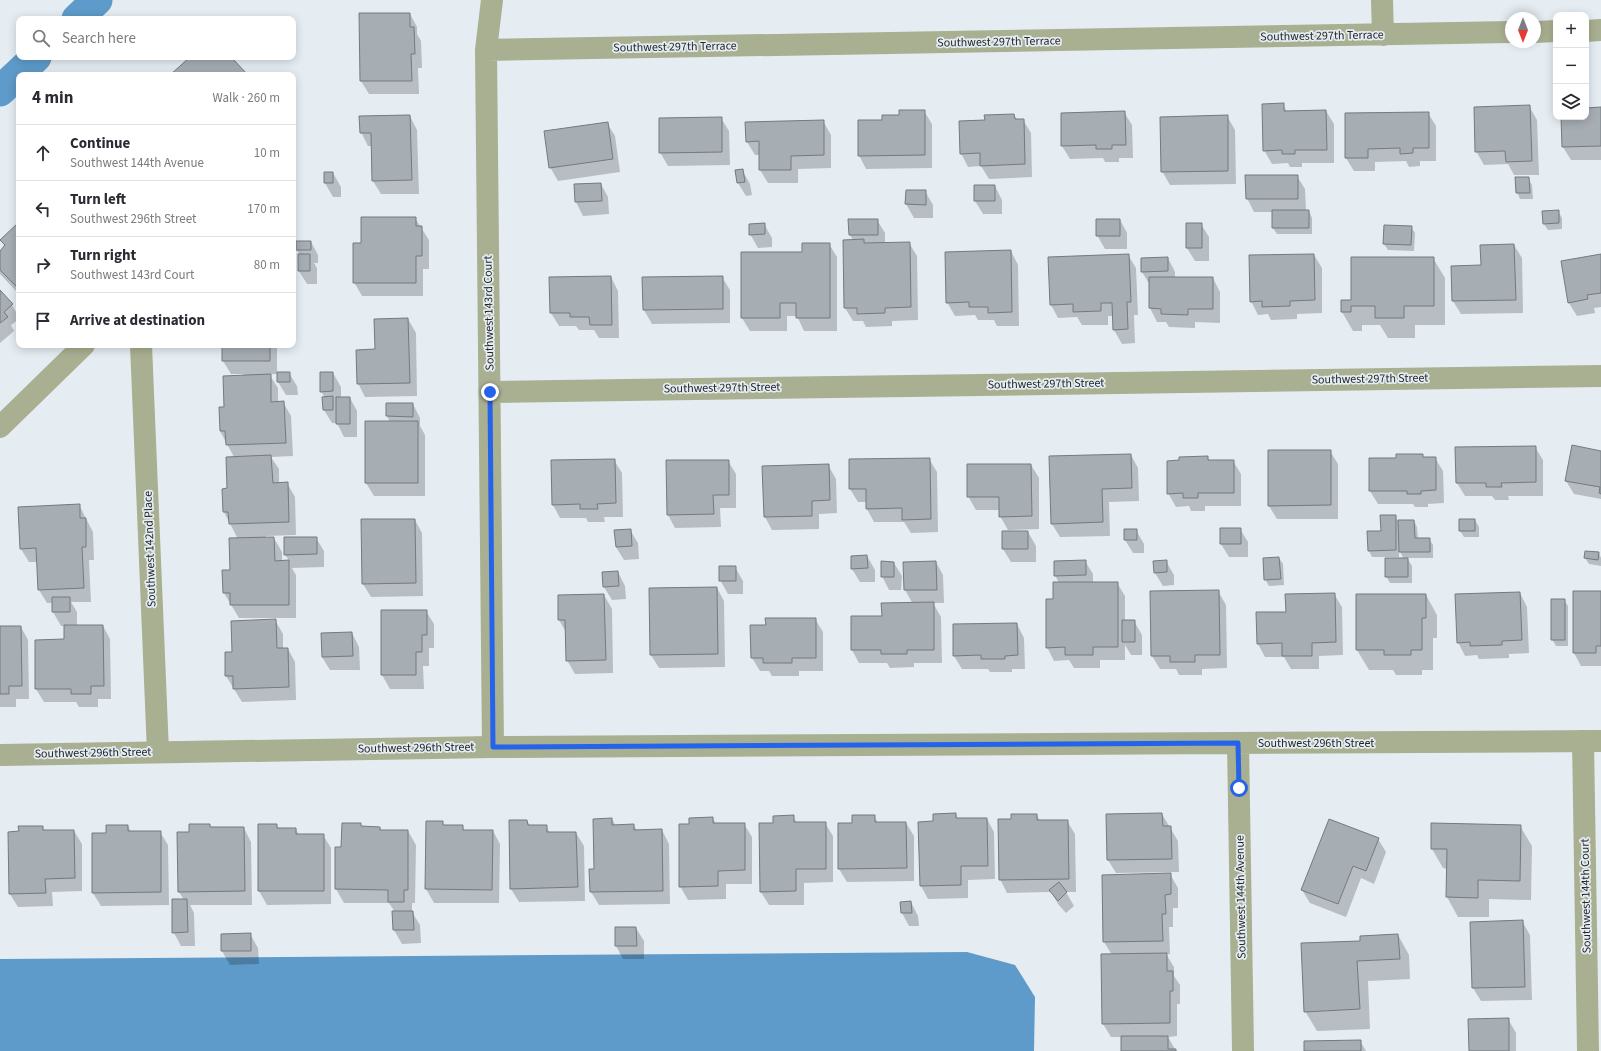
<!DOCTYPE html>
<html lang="en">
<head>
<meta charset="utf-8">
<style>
	body { margin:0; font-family:"Source Sans 3",sans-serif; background:#f2f2f3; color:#2b2b33 }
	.controls { position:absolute; right:12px; top:12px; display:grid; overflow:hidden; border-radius:8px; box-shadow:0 2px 10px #0003 }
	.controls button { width:36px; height:36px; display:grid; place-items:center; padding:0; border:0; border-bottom:1px solid #e1e1e2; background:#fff; color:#2b2b33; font:20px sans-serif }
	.compass { position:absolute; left:1505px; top:12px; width:36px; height:36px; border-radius:50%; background:#fff; box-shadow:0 2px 10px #0003; rotate:180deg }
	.stop { position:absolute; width:12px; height:12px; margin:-9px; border:3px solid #2563eb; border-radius:50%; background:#fff }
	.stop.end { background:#2563eb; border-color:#fff; box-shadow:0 1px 4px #0008 }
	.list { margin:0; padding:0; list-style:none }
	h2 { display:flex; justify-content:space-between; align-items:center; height:52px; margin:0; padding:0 16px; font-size:17px }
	h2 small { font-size:13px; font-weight:400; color:#7c7c81 }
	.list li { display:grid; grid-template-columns:26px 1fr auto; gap:12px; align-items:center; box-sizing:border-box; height:56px; padding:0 16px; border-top:1px solid #e1e1e2 }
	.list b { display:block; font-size:15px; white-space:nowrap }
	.list p { margin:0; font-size:13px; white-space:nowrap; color:#7c7c81 }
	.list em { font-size:13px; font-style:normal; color:#7c7c81 }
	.icon { flex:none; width:22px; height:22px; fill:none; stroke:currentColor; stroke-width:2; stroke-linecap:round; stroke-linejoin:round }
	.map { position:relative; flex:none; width:1601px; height:1051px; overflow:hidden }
	.search { position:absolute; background:#fff; box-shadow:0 2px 10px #0003; left:16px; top:16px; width:280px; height:44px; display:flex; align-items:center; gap:10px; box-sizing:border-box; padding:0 14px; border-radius:8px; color:#7c7c81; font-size:15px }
	.panel { position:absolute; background:#fff; box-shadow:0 2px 10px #0003; left:16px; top:72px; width:280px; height:276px; border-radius:8px }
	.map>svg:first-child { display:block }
	.water { fill:#5e9bca }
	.shadow { fill:#0003 }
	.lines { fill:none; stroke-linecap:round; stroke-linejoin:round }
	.canal { stroke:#5e9bca; stroke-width:31 }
	.building { fill:#a6adb3; stroke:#747a7f }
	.minor { stroke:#a9af91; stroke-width:22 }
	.tertiary { stroke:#a9af91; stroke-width:22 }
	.route { stroke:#2563eb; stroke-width:5 }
	.labels { text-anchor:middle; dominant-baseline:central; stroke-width:3.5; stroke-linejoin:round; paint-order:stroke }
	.street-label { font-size:12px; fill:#232527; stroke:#e5edf3 }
</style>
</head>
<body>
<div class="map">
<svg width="1601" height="1051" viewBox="0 0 1601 1051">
	<rect width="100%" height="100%" fill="#e5edf3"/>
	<path class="water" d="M967,952l48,13 20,32 -1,54h-1034v-92z"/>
	<path class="shadow" d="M360,14h50l7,13v7l4,7 1,27h-4l1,26h-50l-8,-13z
		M1283,104l4,8 39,-1 8,13v39h-32v4h-12l-2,-4 -16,1 -8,-14z
		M1529,106l8,14 2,55h-25l-6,-11 -24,1 -8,-14z
		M1586,107l1,2 14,-1v52h-30l-8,-13 -1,-30h24z
		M924,111l8,13v44l-66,1 -7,-14 24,-34z
		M1124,112l8,13 1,33h-14v4h-14l-2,-4 -33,1 -8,-13z
		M1428,113l8,13v35h-16v5l-11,1 -3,-6 -31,1v9h-21l-8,-13z
		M1014,115l3,5h6l8,13 1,44 -43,2 -8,-13 -13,1 -7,-14 25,-32z
		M410,116l7,14 2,64h-38l-8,-13 -1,-35h-4l-7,-14z
		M1227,116l8,14 1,54 -66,1 -8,-14z
		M721,118l8,13 1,34 -62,1 -8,-14z
		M823,121l8,14v33l-33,1v14h-30l-8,-13v-15h-5l-8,-13z
		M607,123l8,13 5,36 -62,9 -8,-14z
		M742,170l8,14 2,11 -6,1 -8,-13 -2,-12z
		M325,173h8l8,14v10h-8l-8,-14z
		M1297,176l8,13 1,22h3l3,7v16h-35l-4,-6v-16h-19l-7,-14z
		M1528,178l4,7 1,14h-13l-3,-7z
		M601,184l7,13 1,17 -26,2 -7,-14 -1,-17z
		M995,186l7,14v14h-19l-8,-13z
		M907,191h18l8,14v13h-19l-8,-14z
		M1558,211l4,7v11l-14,1 -4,-6z
		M415,218l14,22v29h-6v27h-61l-8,-14 8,-38z
		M877,220l8,13v11l24,-1 8,13 1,64 -26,1v5l-26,1 -3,-6h-10l-8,-13 8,-68 -3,-5z
		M1120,220l7,13v16h-22l-8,-14z
		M19,223v71l-19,-20v-22l5,-5 -4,-7z
		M764,224l8,14v9l-14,1 -8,-14z
		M1201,224l8,13v24h-14l-8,-13z
		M1411,227l4,6 -1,18 -26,-1 -4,-6z
		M297,242h14l7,13v8h-4l3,5v16h-10l-8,-13v-16h1l-3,-5z
		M829,244l8,13v74h-33l-7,-15h-10v15h-37l-8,-13 61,-65z
		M1514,245l8,13 1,55 -62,1 -8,-13 29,-35z
		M1011,251l7,14 1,61h-22l-3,-6h-16l-3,-5 -20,1 -8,-14z
		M1128,255l8,13 2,47h-4l1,28 -13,1 -8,-14v-14h-6v9h-26l-5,-8 -19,1 -7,-13z
		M1314,255l8,13v45l-25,1v5l-26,1 -3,-6 -10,1 -7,-14z
		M1601,255v52l-7,1 1,5 -18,3 -8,-13z
		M1168,258l7,14v6h38l7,14v31l-25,-1v6l-26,-1 -3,-5h-9l-7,-14v-23l-8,-13z
		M1433,258l12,20v47h-30v13h-27l-8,-13h-18v6h-9l-11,-19 10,-11z
		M611,277l7,14 1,47h-20l-5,-8h-15l-3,-4h-17l-8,-13 -1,-35z
		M722,277l8,13v33l-78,1 -8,-14 -1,-32z
		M0,291l12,14 7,12v2l-8,6 3,6 -14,12z
		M408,319l8,14 1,63 -52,1 -7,-14 18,-33z
		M223,345h54v28h12l8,13 1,9h-12l-8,-13v-8h-9l9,14v15l5,-1 8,14 2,40 -22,1 8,12v15l8,-1 8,14 1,38 -30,1v2h8l8,14v9h7l-4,-7 31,-16 8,13v16l-32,1 4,7v43h-57l-15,-25 7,-22 7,-32 -14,-27 10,-55 -14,-26 5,-23 18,-32v-2h-12l-8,-13z
		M333,373l8,14v11h9l7,13v26h-13l-7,-14h-5l-8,-13 1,-12 -4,-7z
		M387,404h26l7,14v8l5,9v61h-51l-8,-13 24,-61 -3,-6z
		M1535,447l8,13v36h-35l1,4h-14l-3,-4h-27l-8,-13z
		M1269,451h61l8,13v55h-61l-8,-13z
		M1601,452v47l-27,-5 -8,-13z
		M1131,455l7,13 1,33 -30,1 1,34 -50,1 -8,-13z
		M1422,455l2,3h11l8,13 1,32 -16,1v3h-13l-2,-3h-35l-8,-13 27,-33z
		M1207,457l3,4h23l8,13v32h-36v5h-14l-2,-5 -13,1 -8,-14z
		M929,459l8,13 1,60 -27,1 -7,-11h-30l-7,-13v-7h-9l-8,-13z
		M614,460l8,13 1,44h-19l1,5h-17l-2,-4h-26l-7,-13 -1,-44z
		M728,461l8,13v34h-16l1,19 -46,1 -7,-13z
		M828,465l8,14 1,34 -18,1v15l-47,1 -7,-13z
		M1031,465l8,13v51l-31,1 -8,-14v-6h-24l-8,-14z
		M79,505l14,27 1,28h-5l2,42h-20l6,10v14h26l7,13 1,60h-13v8h-19l-3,-5h-32l-8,-13 29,-49v-14h-4l-8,-14v-9h-6l-8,-13 -1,-28h-9l-8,-13 -2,-41z
		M1395,516l3,5h16l3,6 1,12h11l4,6v13h-26l5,8v17h-22l-4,-7 18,-17 -5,-9v7h-27l-3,-6z
		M415,520l7,13 1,63 -52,1 -8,-13z
		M1475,520l4,7v10h-15l-4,-6z
		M1240,529l8,13v15h-19l-8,-13z
		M630,530l8,13 1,16 -15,1 -8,-13z
		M1136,530l8,14v9h-11l-8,-13z
		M1028,532l8,14v16h-25l-8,-13z
		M1599,553l2,5v8l-12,-2 -4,-6z
		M867,556l8,14v12h-15l-8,-13z
		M1279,558l4,6 1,21 -15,1 -4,-7z
		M1085,561l8,13v9h24l8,13v25h9l8,14v20h-11l-6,-10v15h-25v8h-26l-5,-8 -15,1 -7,-14 7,-47 5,-17 -4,-8z
		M1166,561l8,14v10l-11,1 -8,-13z
		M936,562l7,13 1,28h-11l8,14 1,46h-28v4l-24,1 -3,-5h-28l-7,-13 31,-33 30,-13 -8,-14 -1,-27z
		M894,563l8,13 -1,14h-12l-7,-14z
		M735,567l8,14v13h-15l-8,-14z
		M618,572l7,14 1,13 -14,1 -8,-13z
		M717,588l7,13 1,66 -66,1 -8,-13z
		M1218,591l8,14 1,63 -25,1v6h-23l-3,-6h-16l-8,-13z
		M1601,592v74h-20l-7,-13z
		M1520,593l7,14 2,46 -20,1v4l-30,1 -2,-4 -12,1 -7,-14z
		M1334,594l8,13 1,48 -24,1v13h-28l-7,-12h-19l-7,-13 29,-31z
		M604,595l8,14 1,64 -38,1 -8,-14 -1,-28 -7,-12z
		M1426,595l11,20v23h-4v32h-11v5h-26l-3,-5h-24l-12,-20z
		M1564,600l4,6v40h-12l-4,-7z
		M382,611h44l8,13v24h-5v18h-6l1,23h-34l-8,-14z
		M815,619l8,13v39h-24v5h-27l-3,-5h-9l-8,-13 -1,-32h16z
		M275,620l8,14v15h5l7,13 1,38 -54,2 -16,-26 7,-23z
		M1017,624l7,14 1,31h-13v3h-22l-2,-3h-26l-8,-13z
		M0,627h21l7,13 1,59h-13v8h-16z
		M352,633l7,14 1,23h-30l-8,-13z
		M956,814l2,5h29l7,13 1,47 -27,1v18l-40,1 -7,-13 13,-64z
		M1162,814l16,27 1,31 -63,1 -8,-13z
		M1037,815l3,6h27l8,13 1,58h-10l8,14 -8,7 -8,-9 -7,-12 -44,1 -7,-14 12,-59z
		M793,816l4,7h28l8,13v46l-29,1v22h-35l-8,-13 13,-68z
		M874,816l4,7h28l8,13v45l-67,1 -8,-13 14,-45z
		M713,818l3,6h28l8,13v47h-26v15l-38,1 -8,-14 10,-61z
		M612,819l4,7 18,-1 3,6 25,-1 7,14 1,60 -71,1 -8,-13 4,-22z
		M527,821l3,5h16l4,7h26l8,13 1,55 -66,1 -8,-13z
		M427,822h15l3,4h17l3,5h28l7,13 -1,59h-65l-8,-14z
		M360,824l2,3 18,1 2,3h26l8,14 -1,58h-3v9l8,13 1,18 -19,1 -8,-14 -1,-18h2l-6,-9h-45l-8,-14v-41h6z
		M210,825l1,3h33l7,14 1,63h-62l4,8 1,33h-14l-7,-13 10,-33 -5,-8 11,-59z
		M259,825h17l3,4h17l3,6h24l8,13v56l-64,1 -8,-14z
		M128,826l3,6h29l8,13 1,60 -68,1 -8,-13 14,-59z
		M1520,826l12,20 -1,54 -42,-1v18h-31l-11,-20v-28l-4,-1 -11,-19z
		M42,827l3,4h29l8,13v47l-30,1 1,14 -35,1 -8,-13 10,-62z
		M1378,839l8,13 -12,32 -13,-6 -15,39 -36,-14 -8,-13z
		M1170,874l8,14v20h-5v19h-4l1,27h-4l8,13v9l6,9v19h-3v32l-9,1 8,14h-54v-14h-11l-8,-13 -1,-69h10l-8,-13z
		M911,902l7,14 1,10h-10l-7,-13 -1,-10z
		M1522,921l8,14 2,65 -51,1 -8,-13z
		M636,928l8,13v18h-21l-7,-13z
		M250,934l8,14 1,16 -29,1 -8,-14v-16z
		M1398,935l11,20 1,24 -42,2 2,48 -53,2 -12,-20 56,-69z
		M1508,1019l8,14v18h-46z
		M1360,1041l6,10h-61z"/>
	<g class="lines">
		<path class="canal" d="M77,19l20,-19
			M0,91l36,-34"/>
	</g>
	<path class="building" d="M359,13h51v14h4l1,27h-4l1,27h-52z
		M190,57h41l17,18h-78z
		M1284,103v8l42,-1 1,40h-32v4h-13v-4l-19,1 -1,-47z
		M1530,105l2,56 -26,1 -1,-11 -30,1 -1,-45z
		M1601,107v39l-39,1 -1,-30h25v-9z
		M899,110h26v45l-67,1v-36h24v-5h17z
		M1125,111l1,34h-14v4h-16v-4l-35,1v-33z
		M1429,112v36h-16v5l-13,1v-6l-32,1v9h-23v-45z
		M1014,114l1,5h9l1,45 -45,2v-13l-20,1 -1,-33 26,-1 -1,-5z
		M410,115l2,65 -40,1 -1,-48h-11l-1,-17z
		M1228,115v56l-67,1 -1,-55z
		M722,117v35l-63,1v-35z
		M824,120v35l-33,1v14h-32v-29l-13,1 -1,-20z
		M608,122l5,37 -64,9 -5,-37z
		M743,169l2,13 -8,1 -2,-13z
		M324,172h9v11h-9z
		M1245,175h53v24h-52z
		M1515,177h14l1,16h-14z
		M601,183l1,18 -27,1 -1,-18z
		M974,185h21v16h-21z
		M906,190h20v15l-21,-1z
		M1272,210h37v18h-37z
		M1559,210v13l-16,1 -1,-13z
		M361,217h55v9h6v30h-6v27h-63v-40h8z
		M848,219h30v16h-29z
		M1096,219h24v17h-24z
		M19,222v67l-19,-19v-19l5,-6 -5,-5z
		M765,223v11l-16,1v-11z
		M1186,223h16v25h-16z
		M1384,225l28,1 -1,19 -28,-1z
		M864,239v4l46,-1 1,65 -26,1v5l-28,1v-6h-13l-1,-68z
		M296,241h15v9h-15z
		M802,243h28v75h-34v-15h-16v15h-39v-66h61z
		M1514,244l2,56 -64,1 -1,-35 30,-1 -1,-20z
		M1011,250l1,62 -24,1v-6h-19v-5l-23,1 -1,-51z
		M298,254h12v17h-12z
		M1129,254l2,48h-4l1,27 -15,1 -1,-27h-11v8l-28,1v-8l-23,1 -2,-48z
		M1314,254l1,46 -25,1v5l-28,1v-6l-12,1 -1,-47z
		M1601,254v39l-14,2 1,4 -20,4 -7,-42z
		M1168,257v14l-27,1v-14z
		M1351,257h83v49h-30v12h-29v-12h-24v6h-10v-12h10z
		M611,276l1,49h-22l-1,-8h-19v-4h-20l-1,-36z
		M723,276v33l-80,1 -1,-33z
		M1149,277h64v32h-25v6l-27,-1v-5l-12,-1z
		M0,290l13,14 -9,8 4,5 -8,6z
		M408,318l2,65 -53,1 -1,-34 19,-1 -1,-30z
		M222,345h48v16h-48z
		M277,372h13v10h-13z
		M320,372h13v19l-13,1z
		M271,374v28l13,-1 2,42 -60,2 -1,-14h-5l-1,-24h5l-1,-31z
		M333,396v14h-10l-1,-13z
		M336,397h14v27h-14z
		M386,403h27v14l-27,-1z
		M365,421h53v62h-53z
		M1572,445l29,6v43l-2,-1 1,-6 -35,-6z
		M1536,446v36l-35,1 1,4h-16v-4h-30l-1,-36z
		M1268,450h63v55l-63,1z
		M1131,454l1,34 -30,1 1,33 -52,2 -2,-68z
		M1396,454h27v3h13v33l-15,1v3h-14v-3h-38v-33h27z
		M271,455l2,28 15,-1 1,40 -60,2 -1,-12h-5l-1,-23 5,-1 -1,-31z
		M1208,456v4h26v33h-36v5h-15v-5l-16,1v-33l12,-1v-3z
		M930,458l1,61 -29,1v-12l-36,1v-20h-17v-30z
		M615,459l1,44 -19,1 1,5h-18v-5l-28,1 -1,-45z
		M666,460h63v35h-16l1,19 -47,1z
		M829,464l1,36 -18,1v15l-48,1 -2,-51z
		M967,464h64l1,52 -33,1v-20h-32z
		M80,504v14h6v29h-4l2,41 -46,2 -2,-42 -16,1 -2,-42z
		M1380,515h16v35l-28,1 -1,-20h14z
		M361,519h54l1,64 -54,1z
		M1459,519h16v12h-16z
		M1398,520h16l1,18h15v14h-31z
		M1220,528h21v16h-21z
		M631,529l1,17 -16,1 -2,-17z
		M1124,529h13v11h-13z
		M1002,531h26v18h-26z
		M274,537l1,24 14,-1v45h-59v-12h-7l-1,-23h8l-1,-32z
		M284,537h33v17l-33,1z
		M1585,551l14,1 -1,8 -14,-2z
		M867,555l1,13 -17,1v-13z
		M1279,557l2,22 -17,1 -1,-22z
		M1385,558h23v19h-23z
		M1086,560v15l-32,1v-15z
		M1167,560v12l-13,1 -1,-12z
		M881,561l13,1v15h-13z
		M936,561l1,29h-33l-1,-28z
		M719,566h17v15h-17z
		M618,571l1,15 -16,1 -1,-15z
		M1053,582h65v65h-25v8h-28v-8l-19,1v-49h7z
		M717,587l1,67 -68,1 -1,-67z
		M1219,590l1,65h-25v7h-25v-6h-19l-1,-65z
		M1573,591h28v55h-5v7h-23z
		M1520,592l2,48 -20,1v4l-32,1v-4l-13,1 -2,-49z
		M1335,593l1,49 -24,1v13h-30v-13l-25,1 -1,-32h30l-1,-18z
		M604,594l2,66 -40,1 -1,-41h-7v-25z
		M1356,594h70v24h-4v32h-11v5h-27v-5h-28z
		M52,597h18v15h-18z
		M1551,599h14v41h-14z
		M934,602v48h-27v4h-26v-4h-30v-34h31l-1,-13z
		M381,610h46v25h-5v17h-6v23h-35z
		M765,618h51v40h-24v5h-29v-5h-12l-1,-33h16z
		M276,619l1,29h11l1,39 -56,2v-13h-8v-24h7l-1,-31z
		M1122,620h13v22h-13z
		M1017,623l1,32 -13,1v3h-24v-4l-28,1v-32z
		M64,625h39l1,61h-13v8h-20v-5h-36v-49l29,-1z
		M0,626h21l1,60h-13v8h-9z
		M352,632l1,24 -31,1 -1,-24z
		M956,813v5h31l1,48h-27v19l-41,1 -2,-64 15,-1v-7z
		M1162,813l1,13h8l1,33 -65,1 -1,-46z
		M1011,814h26v6h31l1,59 -70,1 -1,-61h13z
		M794,815v7h32v47h-30v22l-36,1 -1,-69h14v-7z
		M852,815h23v7h31l1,46 -69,1v-46h14z
		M713,817v6h32v47l-27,1v15l-39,1v-63h10v-6z
		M612,818v7l22,-1v6l28,-1 1,62 -73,1 -1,-23h5l-1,-50z
		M1329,819l50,19 -13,33 -13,-5 -15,38 -37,-14z
		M509,820h18l1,5h19v7h29l2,55 -68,2z
		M426,821h17v4h20v5h30l-1,60 -67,-1z
		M342,823h19v3l19,1v3h28v60h-4v12h-16v-12l-53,-1v-42h6z
		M1431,823l90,2 -1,56 -42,-1v18l-32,-1 1,-48h-16z
		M189,824h21v3h34l1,64 -67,1 -1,-60h12z
		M258,824h19v4h19v6h28v57h-66z
		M106,825h22v6h33v61l-69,1v-60h14z
		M18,826h25v4h31l1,48 -30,1 1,14 -37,1 -1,-62 11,-1z
		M1171,873v21l-6,1 1,19h-4l1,27 -60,1 -1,-67z
		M1059,882l8,10 -9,9 -9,-11z
		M172,899h15l1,33 -16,1z
		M911,901l1,12h-11l-1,-11z
		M392,911h21l1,19h-21z
		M1523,920l2,67 -53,1 -2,-66z
		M615,927h21l1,19h-22z
		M251,933v18h-30v-17z
		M1398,934l2,25 -43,2 3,48 -56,3 -3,-69 59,-2v-5z
		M1167,953v18h6v20h-3v32l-68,1 -1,-70z
		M1509,1018v33h-40l-1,-32z
		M1121,1036h47v13h8v2h-55z
		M1361,1040v11h-57v-10z"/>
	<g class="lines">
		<path class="minor" d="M492,0l-6,50 7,697
			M1382,0l1,35
			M1586,31l15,-1
			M1535,32l21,-1
			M486,50l1025,-18
			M141,345l17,407
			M490,392l1111,-16
			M0,427l84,-82
			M1583,741l5,310"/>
		<path class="tertiary" d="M1238,743l5,308
			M0,755l493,-8 1108,-6"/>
	</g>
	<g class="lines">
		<path class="route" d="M490,392l3,355 745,-4 1,45"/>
	</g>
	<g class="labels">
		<g class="street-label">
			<text transform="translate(1322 36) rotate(-1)">Southwest 297th Terrace</text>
			<text transform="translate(999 42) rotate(-1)">Southwest 297th Terrace</text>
			<text transform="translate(675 47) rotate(-1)">Southwest 297th Terrace</text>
			<text transform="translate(489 313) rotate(-91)">Southwest 143rd Court</text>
			<text transform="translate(1370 379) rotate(-1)">Southwest 297th Street</text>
			<text transform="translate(1046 384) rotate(-1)">Southwest 297th Street</text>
			<text transform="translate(722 388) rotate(-1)">Southwest 297th Street</text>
			<text transform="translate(150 549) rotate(-92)">Southwest 142nd Place</text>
			<text x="1316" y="743">Southwest 296th Street</text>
			<text transform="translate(416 748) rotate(-1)">Southwest 296th Street</text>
			<text transform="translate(93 753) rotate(-1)">Southwest 296th Street</text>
			<text transform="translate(1586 896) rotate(-91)">Southwest 144th Court</text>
			<text transform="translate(1241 897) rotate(-91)">Southwest 144th Avenue</text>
		</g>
	</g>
</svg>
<div class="controls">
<button>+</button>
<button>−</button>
<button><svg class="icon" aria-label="layers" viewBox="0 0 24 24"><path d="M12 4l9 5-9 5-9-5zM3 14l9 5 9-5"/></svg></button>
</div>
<svg class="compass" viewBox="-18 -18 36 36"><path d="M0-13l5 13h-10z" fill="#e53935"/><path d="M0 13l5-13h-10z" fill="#7c7c81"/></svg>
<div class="stop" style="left:1239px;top:788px"></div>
<div class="stop end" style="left:490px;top:392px"></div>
<div class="search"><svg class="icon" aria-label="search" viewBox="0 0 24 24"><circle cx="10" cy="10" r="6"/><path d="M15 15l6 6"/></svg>Search here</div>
<section class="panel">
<h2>4 min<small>Walk · 260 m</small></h2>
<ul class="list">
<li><svg class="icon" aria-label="ahead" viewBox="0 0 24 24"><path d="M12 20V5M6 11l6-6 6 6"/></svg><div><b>Continue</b><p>Southwest 144th Avenue</p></div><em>10 m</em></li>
<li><svg class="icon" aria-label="left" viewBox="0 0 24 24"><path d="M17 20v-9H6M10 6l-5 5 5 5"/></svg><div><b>Turn left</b><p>Southwest 296th Street</p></div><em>170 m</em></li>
<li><svg class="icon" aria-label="right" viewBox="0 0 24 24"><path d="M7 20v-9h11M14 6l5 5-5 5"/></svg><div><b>Turn right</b><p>Southwest 143rd Court</p></div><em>80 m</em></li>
<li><svg class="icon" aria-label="arrive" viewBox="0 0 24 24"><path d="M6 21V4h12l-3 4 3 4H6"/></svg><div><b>Arrive at destination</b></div></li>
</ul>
</section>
</div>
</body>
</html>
